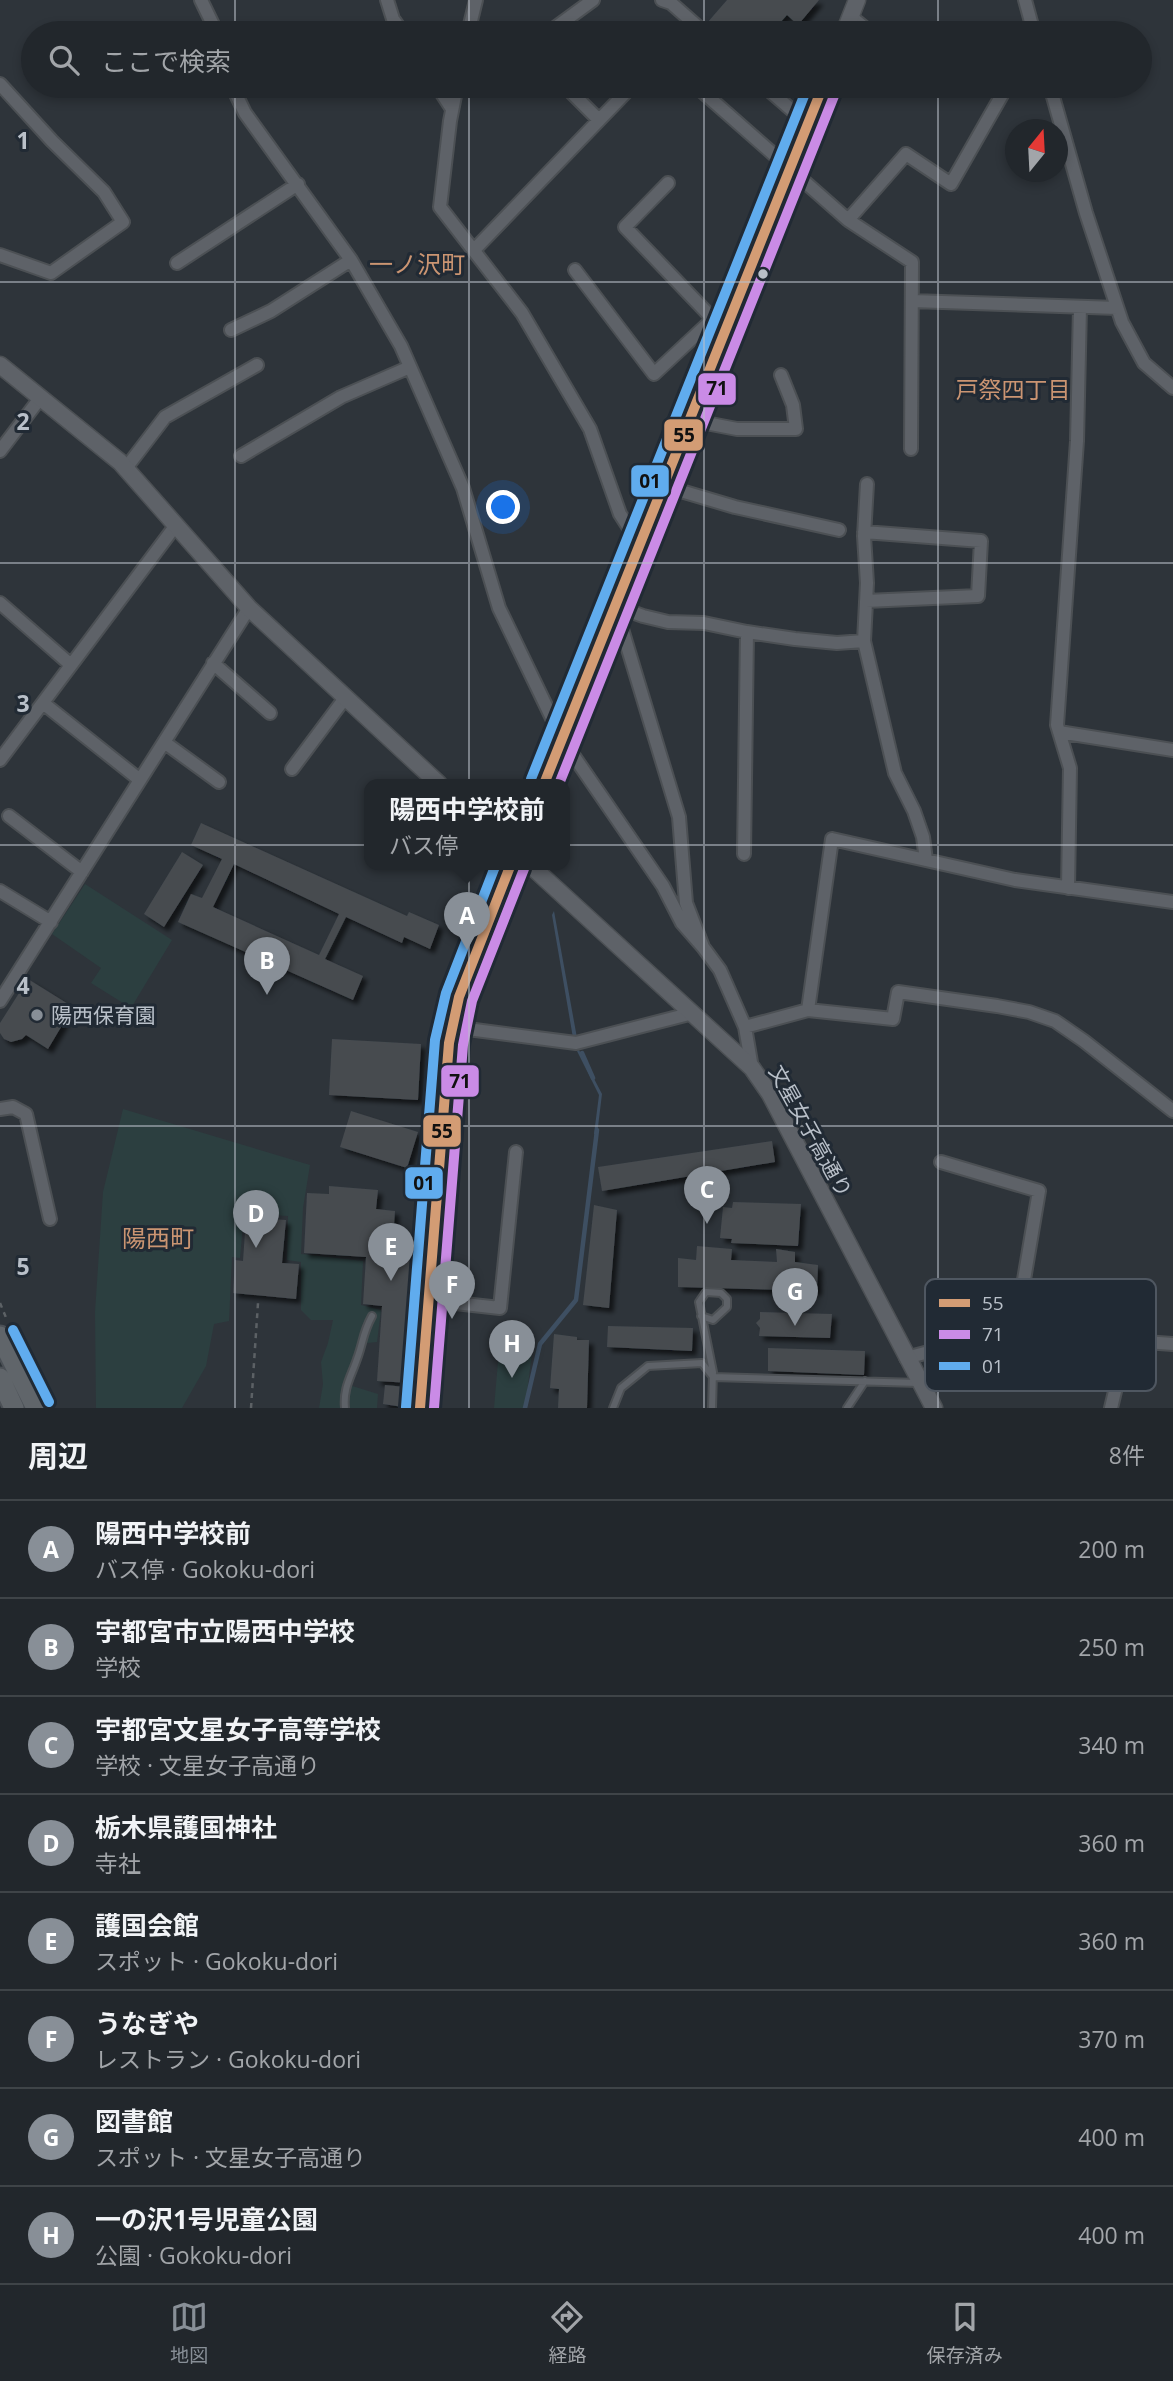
<!DOCTYPE html>
<html lang="ja">
<head>
<meta charset="utf-8">
<style>
	body { margin:0; font-family:"Open Sans","Noto Sans JP",sans-serif; background:#2e3338; color:#f1f3f6 }
	.compass { position:absolute; left:1005px; top:119px; width:63px; height:63px; border-radius:50%; background:#22272c; box-shadow:0 4px 10px #0003; rotate:18deg }
	.you { position:absolute; left:504px; top:508px; width:24px; height:24px; margin:-18px; border:5px solid #fff; border-radius:50%; background:#1a73e8; box-shadow:0 0 0 10px #1a73e833 }
	.badge { display:grid; place-items:center; width:46px; height:46px; border-radius:50%; background:#888f97; color:#fff; font-size:23px; font-weight:700 }
	.pin { position:absolute; translate:-50% -58px; filter:drop-shadow(0 2px 4px #0008) }
	.pin::after { content:''; position:absolute; top:37px; width:24px; height:21px; background:inherit; clip-path:polygon(0 0,100% 0,50% 100%) }
	.popup { position:absolute; left:364px; top:779px; width:206px; height:91px; box-sizing:border-box; display:grid; place-content:center; border-radius:14px; background:#22272c; filter:drop-shadow(0 2px 5px #0005); font-size:23px; white-space:nowrap; color:#a2a5a9 }
	.popup b { font-size:26px; color:#f1f3f6 }
	.popup::after { content:''; position:absolute; left:50%; top:100%; margin-left:-14px; border:14px solid transparent; border-top-color:#22272c }
	.list { margin:0; padding:0; list-style:none }
	h2 { display:flex; justify-content:space-between; align-items:center; height:91px; margin:0; padding:0 28px; font-size:30px }
	h2 small { font-size:23px; font-weight:400; color:#a2a5a9 }
	.list li { display:grid; grid-template-columns:46px 1fr auto; gap:21px; align-items:center; box-sizing:border-box; height:98px; padding:0 28px; border-top:2px solid #3f4448 }
	.list b { display:block; font-size:26px; white-space:nowrap }
	.list p { margin:0; font-size:23px; white-space:nowrap; color:#a2a5a9 }
	.list em { font-size:23px; font-style:normal; color:#a2a5a9 }
	.icon { flex:none; width:38px; height:38px; fill:none; stroke:currentColor; stroke-width:2; stroke-linecap:round; stroke-linejoin:round }
	.map { position:relative; flex:none; width:1173px; height:1408px; overflow:hidden }
	.search { position:absolute; background:#22272c; box-shadow:0 4px 10px #0003; left:21px; right:21px; top:21px; height:77px; display:flex; align-items:center; gap:18px; box-sizing:border-box; padding:0 24px; border-radius:38px; color:#a2a5a9; font-size:26px }
	.sheet { height:875px; background:#22272c }
	nav { display:flex; justify-content:space-around; align-items:center; box-sizing:border-box; height:98px; border-top:2px solid #3f4448; background:#22272c; font-size:19px; color:#a2a5a9 }
	nav a { display:grid; justify-items:center; gap:4px }
	nav .on { color:#888f97 }
	.map>svg:first-child { display:block }
	.green { fill:#2c3f40 }
	.water { fill:#3e4f62 }
	.lines { fill:none; stroke-linecap:round; stroke-linejoin:round }
	.stream { stroke:#3e4f62; stroke-width:4.5 }
	.building { fill:#464b50; fill-rule:evenodd; filter:url(#shadow) }
	.service-casing { stroke:#4c5054; stroke-width:10 }
	.minor-casing { stroke:#4c5054; stroke-width:16 }
	.tertiary-casing { stroke:#4c5054; stroke-width:19 }
	.primary-casing { stroke:#4b5056; stroke-width:23 }
	.path { stroke:#5c6165; stroke-width:2.5; stroke-dasharray:5 5; stroke-linecap:butt }
	.service { stroke:#5e6268; stroke-width:6 }
	.minor { stroke:#5e6268; stroke-width:12 }
	.tertiary { stroke:#5e6268; stroke-width:16 }
	.primary { stroke:#60656a; stroke-width:19 }
	.bus-1-casing { stroke:#212a34; stroke-width:16 }
	.bus-2-casing { stroke:#212a34; stroke-width:16 }
	.bus-3-casing { stroke:#212a34; stroke-width:16 }
	.bus-1 { stroke:#d39c74; stroke-width:10 }
	.bus-2 { stroke:#ca8be6; stroke-width:10 }
	.bus-3 { stroke:#60acee; stroke-width:10 }
	.grid { fill:none; stroke:#b9c0c9; stroke-width:2; stroke-opacity:0.55 }
	.bus-dot { fill:#b9c0c9; stroke:#212a34; stroke-width:2.5 }
	.poi-dot { fill:#888f97; stroke:#212a34; stroke-width:2.5 }
	.labels { text-anchor:middle; dominant-baseline:central; stroke-width:6; stroke-linejoin:round; paint-order:stroke }
	.poi-label { font-size:21px; fill:#b9c0c9; stroke:#212a34; text-anchor:start }
	.street-label { font-size:21px; fill:#b9c0c9; stroke:#212a34 }
	.neighbourhood-label { font-size:23px; fill:#cb9572; stroke:#212a34 }
	.quarter-label { font-size:24px; fill:#cb9572; stroke:#212a34 }
	.key { fill:#212a34; stroke:#4f5761; stroke-width:2 }
	.key-label { font-size:19px; fill:#b9c0c9 }
	.grid-label { font-size:23px; text-anchor:middle; font-weight:bold; fill:#b9c0c9; stroke:#212a34; stroke-width:6; stroke-linejoin:round; paint-order:stroke }
	.line-badge { stroke:#212a34; stroke-width:2.5 }
	.pale-badge-label { font-size:19px; text-anchor:middle; font-weight:bold; fill:#111 }
</style>
</head>
<body>
<div class="map">
<svg width="1173" height="1408" viewBox="0 0 1173 1408">
	<defs>
		<filter id="shadow"><feDropShadow dx="4.5" dy="4.5" stdDeviation="2" flood-color="#0009"/></filter>
	</defs>
	<rect width="100%" height="100%" fill="#2e343a"/>
	<path class="green" d="M85,884l87,56 -41,68 -40,-25 10,-15 -49,-34z
		M123,1109l187,56 -7,43 -2,46 62,7 -2,44 20,5 -4,32 -10,1 -11,9 -7,33 29,9 -1,14h-58l4,-24 -2,-22 7,-19 5,-23h-22l-10,-10v-48l-14,-2 1,-44 -44,-3 -4,45 -8,-1 -3,64 -15,3 -8,42 -24,42h-86l-1,-96 8,-120z
		M499,1350l33,3 -7,55h-31z"/>
	<path class="water" d="M554,911l23,127h-4l-21,-123z
		M579,1050l23,44 -5,41 -3,-1 5,-39 -22,-44z"/>
	<g class="lines">
		<path class="stream" d="M582,1053l11,25
			M525,1408l15,-64 36,-44 21,-170"/>
	</g>
	<path class="building" d="M727,0h92l-21,25 -11,-10 -16,18h-52l-12,-10z
		M201,823l206,93 2,-4 30,13 -9,24 -26,-12 -2,6 -56,-26 -21,42 38,17 -10,24 -175,-78 13,-28 11,4 20,-39 -31,-14zM234,864l105,50 -20,41 -106,-48z
		M182,852l21,13 -39,62 -20,-13z
		M28,979l45,28 -25,42 -22,-14 -4,4 -11,3 -7,-3 -4,-6v-10z
		M332,1039l89,5 -3,56 -89,-5z
		M351,1111l67,21 -11,36 -67,-21z
		M772,1141l3,21 -173,29 -4,-24z
		M329,1186l49,4 -2,19 19,2 -2,28 27,2 -10,142 -33,-2 5,-75 -19,-2 3,-47 -62,-4 3,-60 22,1z
		M733,1202l68,2 -3,42 -67,-3 1,-4 -12,-1 3,-31 9,1z
		M594,1205l23,5 -8,98 -26,-3z
		M246,1217l40,3 -4,43 17,1 -3,35 -63,-6 2,-33 8,1z
		M697,1246l35,3 -1,11 46,2 -1,-13 19,3v10l23,3 -1,26 -139,-4v-29l18,2z
		M760,1312l72,2 -2,24 -71,-2 1,-8 -4,-5 4,-4z
		M608,1326l85,2 -1,23 -85,-4z
		M554,1334l23,3v3h12l-2,68h-29l1,-19 -9,-1z
		M768,1348l97,3 -1,24 -96,-4z
		M385,1385l20,2 -2,20 -20,-3z"/>
	<g class="lines">
		<defs>
			<path id="service" d="M701,1316l12,4 14,-13v-8l-6,-6 -15,-1 -7,10 14,70 -1,36
				M345,1408c-2,-20 6,-31 12,-49 6,-16 6,-27 15,-43
				M613,1408l8,-20 27,-22 54,-3 11,14 206,6
				M847,1408l18,-27"/>
			<path id="minor" d="M201,0l16,33
				M387,0l6,19 10,14
				M662,0l9,3 34,30
				M1025,0l9,33
				M850,16l21,17
				M468,33l8,-33
				M548,33l45,-33
				M0,84l52,57 52,51 19,30 -72,51 -51,-18
				M232,86l13,27 106,147 50,86 62,142 36,120 63,131 101,147 19,37 21,24
				M437,86l15,23
				M457,86l-7,35 -10,86 82,106 68,116 30,85 20,31
				M565,86l34,34
				M696,86l152,134 64,42 -1,187
				M764,86l44,38
				M1050,86l36,127 36,109 22,41 29,25
				M668,183l-43,44 88,92
				M848,220l58,-66 45,30 56,-98
				M474,250l158,-164
				M177,263l121,-79
				M575,270l79,104 59,-55 16,4
				M912,301l205,7
				M231,330l40,-19 80,-51
				M690,420l47,9h59l-3,-24 -12,-30
				M0,451l41,-54
				M241,456l100,-59 69,-30
				M126,468l39,-51 92,-52
				M867,484l-3,52 3,47 -3,58 31,132 19,38 9,26 3,23
				M664,486l71,21 104,23
				M864,532l117,9 -3,55 -112,5
				M0,603l71,62
				M615,606l64,211 7,86 17,44 17,23 25,57 7,41
				M615,606l28,10 25,6 36,1 43,9 48,7 42,4 27,-2
				M213,663l57,50
				M43,703l97,77
				M1059,732l114,18
				M164,742l55,40
				M0,760l176,-235
				M292,769l53,-71
				M9,816l73,56
				M744,854l3,-222
				M1068,888l2,-120 -13,-43 20,-284 3,-134
				M0,891l51,31
				M0,1001l249,-393
				M808,1010l85,9 5,-27 99,14 32,6 26,9 29,20 89,70
				M452,1027l124,16 117,-30
				M745,1027l63,-17 24,-171 183,41 158,22
				M0,1109l13,-2 13,7 24,105
				M941,1162l98,29 -24,142
				M428,1300l72,8 16,-156
				M906,1358l98,-26 169,12
				M1111,1408l16,-67"/>
			<path id="tertiary" d="M844,33l13,-33
				M0,365l120,97 129,146 190,176
				M544,784l279,-698
				M529,864l223,204 18,26 164,314
				M420,1408l29,-365 10,-46 52,-133"/>
			<path id="primary" d="M0,1336l36,72
				M0,1378l14,30"/>
		</defs>
		<use href="#service" class="service-casing"/>
		<use href="#minor" class="minor-casing"/>
		<use href="#tertiary" class="tertiary-casing"/>
		<use href="#primary" class="primary-casing"/>
		<path class="path" d="M0,1303l7,17
			M251,1408l7,-105"/>
		<use href="#service" class="service"/>
		<use href="#minor" class="minor"/>
		<use href="#tertiary" class="tertiary"/>
		<use href="#primary" class="primary"/>
		<defs>
			<path id="bus-1" d="M544,784l279,-698
				M420,1408l29,-365 10,-46 52,-133"/>
			<path id="bus-2" d="M559,784l277,-693
				M434,1408l29,-363 9,-44 52,-132"/>
			<path id="bus-3" d="M531,779l277,-693
				M13,1330l36,72
				M406,1407l29,-367 11,-47 50,-129"/>
		</defs>
		<use href="#bus-1" class="bus-1-casing"/>
		<use href="#bus-2" class="bus-2-casing"/>
		<use href="#bus-3" class="bus-3-casing"/>
		<use href="#bus-1" class="bus-1"/>
		<use href="#bus-2" class="bus-2"/>
		<use href="#bus-3" class="bus-3"/>
	</g>
	<path class="grid" d="M235,0v33M469,0v33M704,0v33M938,0v33M235,86v1322M469,86v1322M704,86v1322M938,86v1322M0,282h1173M0,563h1173M0,845h1173M0,1126h1173"/>
	<circle class="bus-dot" cx="763" cy="274" r="6"/>
	<circle class="poi-dot" cx="37" cy="1015" r="7"/>
	<g class="labels">
		<g class="poi-label">
			<text x="51" y="1015">陽西保育園</text>
		</g>
		<g class="street-label">
			<text transform="translate(811 1131) rotate(61)">文星女子高通り</text>
		</g>
		<g class="neighbourhood-label">
			<text x="1013" y="389">戸祭四丁目</text>
		</g>
		<g class="quarter-label">
			<text x="417" y="263">一ノ沢町</text>
			<text x="158" y="1237">陽西町</text>
		</g>
	</g>
	<rect x="925" y="1279" width="231" height="112" rx="10" class="key"/>
	<rect x="939" y="1299" width="31" height="8" fill="#d39c74"/>
	<rect x="939" y="1330" width="31" height="9" fill="#ca8be6"/>
	<rect x="939" y="1362" width="31" height="8" fill="#60acee"/>
	<g class="key-label">
		<text x="982" y="1310">55</text>
		<text x="982" y="1341">71</text>
		<text x="982" y="1373">01</text>
	</g>
	<g class="grid-label">
		<text x="23" y="149">1</text>
		<text x="23" y="430">2</text>
		<text x="23" y="712">3</text>
		<text x="23" y="994">4</text>
		<text x="23" y="1275">5</text>
	</g>
	<g class="line-badge">
		<rect x="697" y="372" width="40" height="34" rx="7" fill="#ca8be6"/>
		<rect x="663" y="418" width="41" height="34" rx="7" fill="#d39c74"/>
		<rect x="630" y="464" width="40" height="34" rx="7" fill="#60acee"/>
		<rect x="440" y="1064" width="40" height="34" rx="7" fill="#ca8be6"/>
		<rect x="422" y="1114" width="40" height="34" rx="7" fill="#d39c74"/>
		<rect x="404" y="1166" width="40" height="34" rx="7" fill="#60acee"/>
	</g>
	<g class="pale-badge-label">
		<text x="717" y="395">71</text>
		<text x="684" y="442">55</text>
		<text x="650" y="488">01</text>
		<text x="460" y="1088">71</text>
		<text x="442" y="1138">55</text>
		<text x="424" y="1190">01</text>
	</g>
</svg>
<svg class="compass" viewBox="-18 -18 36 36"><path d="M0-13l5 13h-10z" fill="#e53935"/><path d="M0 13l5-13h-10z" fill="#a2a5a9"/></svg>
<div class="you"></div>
<div class="pin badge" style="left:467px;top:950px">A</div>
<div class="popup"><b>陽西中学校前</b>バス停</div>
<div class="pin badge" style="left:267px;top:995px">B</div>
<div class="pin badge" style="left:707px;top:1224px">C</div>
<div class="pin badge" style="left:256px;top:1248px">D</div>
<div class="pin badge" style="left:391px;top:1281px">E</div>
<div class="pin badge" style="left:452px;top:1319px">F</div>
<div class="pin badge" style="left:795px;top:1326px">G</div>
<div class="pin badge" style="left:512px;top:1378px">H</div>
<div class="search"><svg class="icon" aria-label="search" viewBox="0 0 24 24"><circle cx="10" cy="10" r="6"/><path d="M15 15l6 6"/></svg>ここで検索</div>
</div>
<section class="sheet">
<h2>周辺<small>8件</small></h2>
<ul class="list">
<li><span class="badge">A</span><div><b>陽西中学校前</b><p>バス停 · Gokoku-dori</p></div><em>200 m</em></li>
<li><span class="badge">B</span><div><b>宇都宮市立陽西中学校</b><p>学校</p></div><em>250 m</em></li>
<li><span class="badge">C</span><div><b>宇都宮文星女子高等学校</b><p>学校 · 文星女子高通り</p></div><em>340 m</em></li>
<li><span class="badge">D</span><div><b>栃木県護国神社</b><p>寺社</p></div><em>360 m</em></li>
<li><span class="badge">E</span><div><b>護国会館</b><p>スポット · Gokoku-dori</p></div><em>360 m</em></li>
<li><span class="badge">F</span><div><b>うなぎや</b><p>レストラン · Gokoku-dori</p></div><em>370 m</em></li>
<li><span class="badge">G</span><div><b>図書館</b><p>スポット · 文星女子高通り</p></div><em>400 m</em></li>
<li><span class="badge">H</span><div><b>一の沢1号児童公園</b><p>公園 · Gokoku-dori</p></div><em>400 m</em></li>
</ul>
</section>
<nav>
<a class="on"><svg class="icon" aria-label="map" viewBox="0 0 24 24"><path d="M3 6l6-2 6 2 6-2v14l-6 2-6-2-6 2zM9 4v14M15 6v14"/></svg>地図</a>
<a><svg class="icon" aria-label="directions" viewBox="0 0 24 24"><path d="M12 3l9 9-9 9-9-9zM9 14v-3h6M13 9l2 2-2 2"/></svg>経路</a>
<a><svg class="icon" aria-label="saved" viewBox="0 0 24 24"><path d="M7 4h10v16l-5-4-5 4z"/></svg>保存済み</a>
</nav>
</body>
</html>
